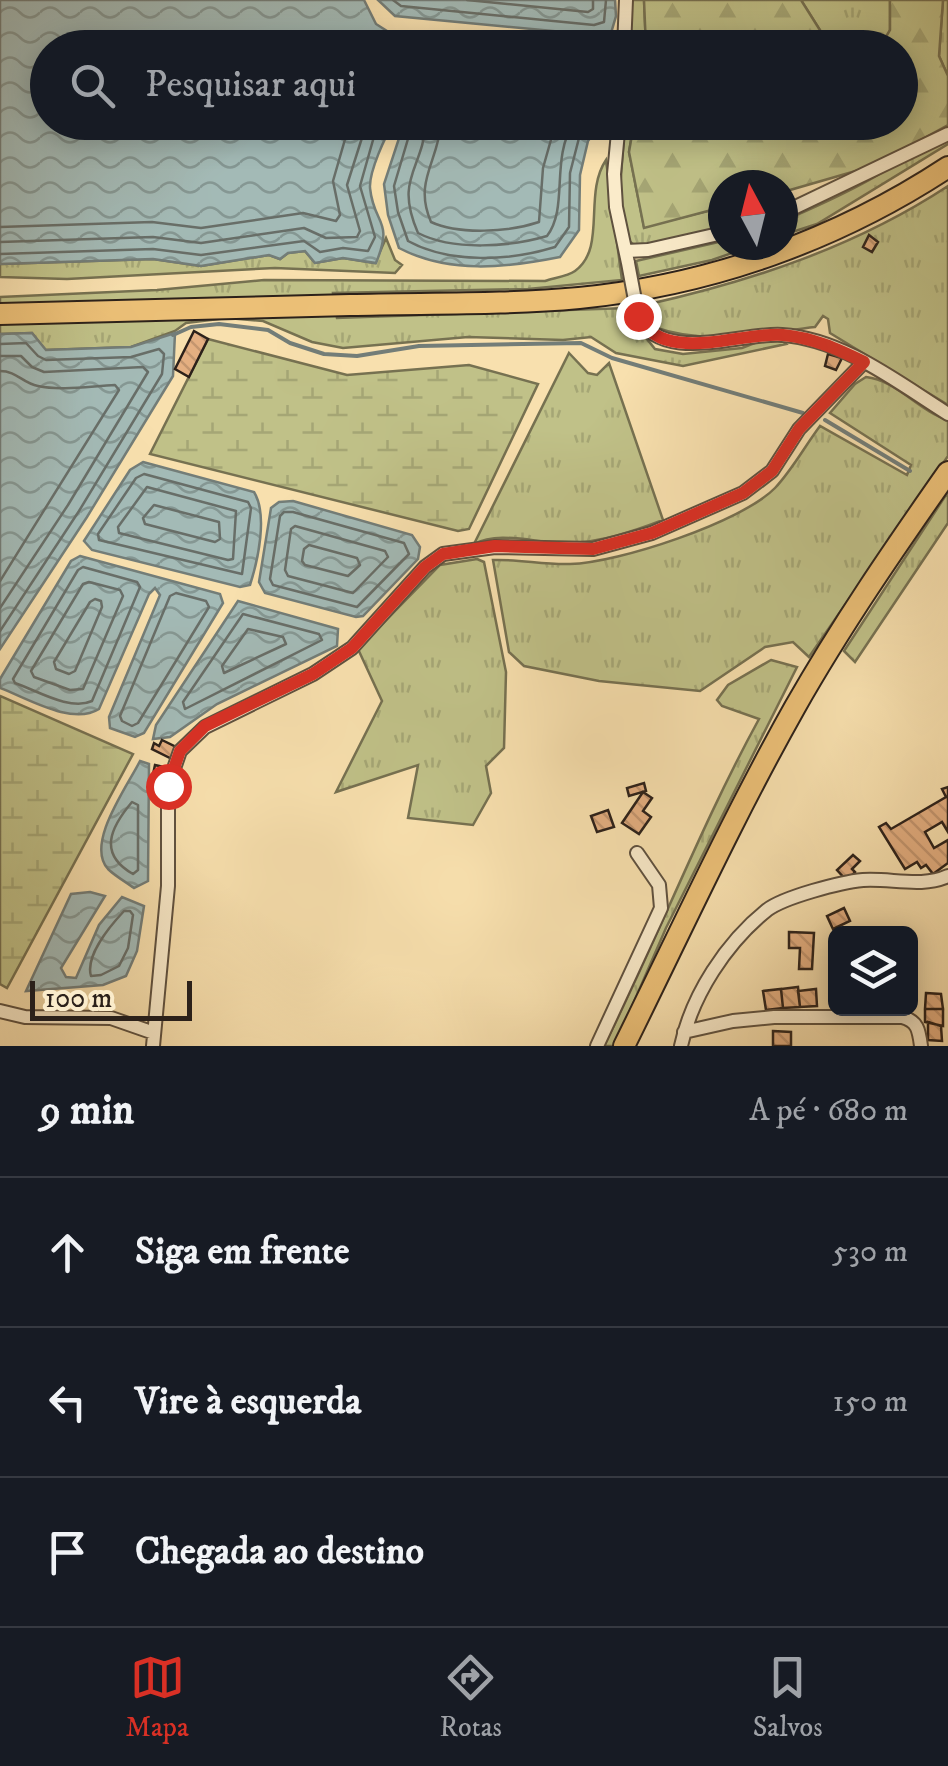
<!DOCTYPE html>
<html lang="pt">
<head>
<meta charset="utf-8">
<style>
	body { margin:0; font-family:"IM FELL DW Pica",serif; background:#242831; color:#f1f3f6 }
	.controls { position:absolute; right:30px; bottom:30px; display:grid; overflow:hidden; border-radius:15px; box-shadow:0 5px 25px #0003 }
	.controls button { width:90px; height:90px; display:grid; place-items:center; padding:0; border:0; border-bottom:2px solid #363941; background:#171b24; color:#f1f3f6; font:50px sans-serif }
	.compass { position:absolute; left:708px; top:170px; width:90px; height:90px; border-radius:50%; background:#171b24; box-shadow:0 5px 25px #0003; rotate:353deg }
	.scale { position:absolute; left:30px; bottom:25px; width:162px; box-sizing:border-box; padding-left:10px; border:5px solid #2c211a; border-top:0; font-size:28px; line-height:35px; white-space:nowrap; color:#2c211a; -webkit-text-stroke:8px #faebca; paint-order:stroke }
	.stop { position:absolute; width:30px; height:30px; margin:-22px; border:8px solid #d93025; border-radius:50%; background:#fff }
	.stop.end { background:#d93025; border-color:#fff; box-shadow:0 2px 10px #0008 }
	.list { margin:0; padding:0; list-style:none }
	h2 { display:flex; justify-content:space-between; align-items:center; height:130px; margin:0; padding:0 40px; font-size:42px }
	h2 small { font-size:32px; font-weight:400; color:#9ea1a6 }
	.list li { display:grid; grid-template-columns:65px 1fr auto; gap:30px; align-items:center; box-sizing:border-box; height:150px; padding:0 40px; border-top:2px solid #363941 }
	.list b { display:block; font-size:38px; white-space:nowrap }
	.list em { font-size:32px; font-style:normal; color:#9ea1a6 }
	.icon { flex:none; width:55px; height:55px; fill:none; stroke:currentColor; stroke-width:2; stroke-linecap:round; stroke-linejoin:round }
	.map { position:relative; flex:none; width:948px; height:1046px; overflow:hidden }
	.search { position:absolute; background:#171b24; box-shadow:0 5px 25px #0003; left:30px; right:30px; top:30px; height:110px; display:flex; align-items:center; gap:25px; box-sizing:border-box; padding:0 35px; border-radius:55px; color:#9ea1a6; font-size:38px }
	.sheet { height:580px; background:#171b24 }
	nav { display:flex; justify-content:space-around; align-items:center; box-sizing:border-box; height:140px; border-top:2px solid #363941; background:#171b24; font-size:28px; color:#9ea1a6 }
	nav a { display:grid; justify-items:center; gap:5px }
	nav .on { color:#d93025 }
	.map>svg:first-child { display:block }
	.grass { fill:url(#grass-tufts); stroke:#767151; stroke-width:2.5 }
	.forest { fill:url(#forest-firs); stroke:#767151; stroke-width:2.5 }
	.wetland { fill:url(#wetland-marsh); stroke:#767151; stroke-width:2.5 }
	.water { fill:url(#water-waves); stroke:#737d78; stroke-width:2.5 }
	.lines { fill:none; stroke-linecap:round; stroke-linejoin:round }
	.shore { stroke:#686e68; stroke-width:2.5 }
	.stream { stroke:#737d78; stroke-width:4 }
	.building { fill:url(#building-back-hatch); stroke:#2c211a; stroke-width:2.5 }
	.minor-casing { stroke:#5f513f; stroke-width:16 }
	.primary-casing { stroke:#2c211a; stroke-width:24 }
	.minor { stroke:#faebca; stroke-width:12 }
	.primary { stroke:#ecc077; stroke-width:20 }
	.minor-bridge-casing { stroke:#5f513f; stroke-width:16; stroke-linecap:butt }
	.minor-bridge { stroke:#faebca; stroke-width:12 }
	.route { stroke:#d93025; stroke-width:12 }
</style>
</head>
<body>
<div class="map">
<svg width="948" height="1046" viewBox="0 0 948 1046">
	<defs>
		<pattern id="grass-tufts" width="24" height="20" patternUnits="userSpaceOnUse" patternTransform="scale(2.5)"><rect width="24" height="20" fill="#c0c188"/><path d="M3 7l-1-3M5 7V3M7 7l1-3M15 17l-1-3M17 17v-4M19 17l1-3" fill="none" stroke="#a5a675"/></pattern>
		<pattern id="forest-firs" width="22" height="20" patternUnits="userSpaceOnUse" patternTransform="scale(2.5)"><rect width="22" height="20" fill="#c0c188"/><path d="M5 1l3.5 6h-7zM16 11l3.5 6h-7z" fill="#a5a675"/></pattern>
		<pattern id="wetland-marsh" width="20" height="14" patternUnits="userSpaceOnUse" patternTransform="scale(2.5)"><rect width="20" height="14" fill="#c0c188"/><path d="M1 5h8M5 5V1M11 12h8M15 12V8" fill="none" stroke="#a5a675"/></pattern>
		<pattern id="water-waves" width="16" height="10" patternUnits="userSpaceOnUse" patternTransform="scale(2.5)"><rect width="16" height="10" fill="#a3bab6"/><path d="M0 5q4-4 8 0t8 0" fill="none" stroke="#859793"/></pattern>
		<pattern id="building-back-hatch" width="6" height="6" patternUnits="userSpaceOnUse" patternTransform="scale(2.5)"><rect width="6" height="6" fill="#e4af81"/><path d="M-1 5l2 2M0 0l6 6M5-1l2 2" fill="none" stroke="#c4966f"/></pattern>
	</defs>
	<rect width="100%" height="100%" fill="#f8e0ae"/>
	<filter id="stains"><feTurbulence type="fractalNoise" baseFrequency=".002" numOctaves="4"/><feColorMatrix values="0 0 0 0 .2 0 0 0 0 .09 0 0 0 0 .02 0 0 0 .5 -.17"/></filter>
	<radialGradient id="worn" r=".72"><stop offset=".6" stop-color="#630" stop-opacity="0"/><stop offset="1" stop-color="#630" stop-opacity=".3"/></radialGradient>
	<path class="grass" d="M628,0h16l2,47h-17z
		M801,0h89v31l-10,16h-38l-14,-4z
		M943,0h5v76l-9,-20z
		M625,123h9l-5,29 15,75 79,-20v20l-78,19 -12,-2 -8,-6 -6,-36z
		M948,127v17l-131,80 -34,11v-14c61,-26 114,-52 165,-94z
		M606,160l16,120 -94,9 -195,4 4,25 291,-10 11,21 16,20 28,5 59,-6 28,-11 10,2 6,5 -103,22 -67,-13 -25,-16 -28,3 -95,-3 -125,11 -31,-6 -49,-21 -36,-3 -41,5 -11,8 -44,16 -86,3 -13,-17 -32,1v-37l157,-7 107,-10 281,1c9,-3 23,-5 30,-10 32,-23 8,-77 31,-111z
		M948,186v219l-118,-72 -2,-14 -5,-3 -8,11c-53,6 -109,19 -161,0l-9,-22c107,-24 210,-58 303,-119z
		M386,238l9,22 7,5 -7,8 -120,-5 -208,11 -67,-2v-13l153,-5 48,7 68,-11 11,4 8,-6 17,-2 10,12 28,-5 32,5z
		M723,241v4h32l-43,15 -73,16 -3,-15z
		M569,353l19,20 9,2 12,-12 54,157c-31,12 -62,22 -94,23 -31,1 -69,-13 -95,1z
		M866,377c30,3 53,34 82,43v36l-139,201 -16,-15 -28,5 -65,44 -101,-10 -75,-15 -15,-14 -16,-92c26,-1 51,5 77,4 48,-1 172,-42 205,-76 17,-18 30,-42 45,-62l87,49 4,-10 -81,-52 25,-29z
		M948,492v31l-93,139 -11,-11z
		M477,559l7,3 22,110 -2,76 -18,18 5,27 -18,32 -65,-7 10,-53 -82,27 46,-91 -24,-52 82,-84z
		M771,660l26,7 -131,261 -49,113 -3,5h-10c54,-108 97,-221 155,-327l-37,-13 -5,-6 11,-15z"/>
	<path class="forest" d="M644,0h157l27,43 14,4h-196z
		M890,0h53l-4,56 9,20v49l-75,41 -90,26v-7h-60v22l-79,21 -15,-76 5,-29 266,-1v-74l-20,-1 10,-17z"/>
	<path class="wetland" d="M208,339l139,36 122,-10 69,19 -69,145 -11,2 -308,-77z
		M0,696l133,58 -126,234 -7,-4z"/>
	<path class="water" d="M0,0h364l12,24 22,14 2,9 -352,1v74l346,1c-9,13 -25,49 -24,65 4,38 24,31 6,75l-33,-5 -28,5 -10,-12 -17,2 -8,6 -11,-4 -68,11 -48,-7 -153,5z
		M378,0h237l1,16 -5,17 -16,2 -200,-19z
		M421,34l148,10 20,3h-175z
		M404,123h197l-13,18 -8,34 -1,55 -19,27c-55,11 -111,17 -161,-9l-11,-33 -4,-31z
		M32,333l14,17 85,-3 44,-14 -2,43 -86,141 -87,132v-315z
		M143,462l111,30c14,23 4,68 -4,93l-10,2 -148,-37 -8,-9 46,-71z
		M293,501l119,34 8,12 -2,12 -55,57 -7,1 -91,-24 -6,-11 12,-74 8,-6z
		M80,556l140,38 3,9 -79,130 -9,4 -25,-9 -1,-11 51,-122 -5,-7 -6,6 -50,115c-27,17 -72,-11 -99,-21v-9l71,-118z
		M238,601l100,28 -1,17 -120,58 -47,33 -17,2 3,-14z
		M140,761l9,3 -1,117 -14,7c-8,-6 -19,-12 -26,-19 -23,-25 19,-82 32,-108z
		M90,892l15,4 -44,72 5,9 10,1 23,-53 23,-28 22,9 -7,45 -11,25 -23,9 -77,6 45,-97z"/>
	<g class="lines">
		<path class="shore" d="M393,0l8,6 193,19 10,-3 2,-22
			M467,0l121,12 5,-3v-9
			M413,122l-19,64 4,26 10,29c42,23 102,20 147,6l14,-20 1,-54 9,-35 10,-16
			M426,122c-3,48 -32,56 -8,111 35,18 92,14 129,3 22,-29 3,-77 27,-114
			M441,122c-2,39 -28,59 -10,100 28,13 78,10 108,0l4,-54 13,-46
			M0,227l152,-5 49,6 102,-15 33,8 4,-6 -7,-34 17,-59
			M0,242l153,-5 48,6 103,-15 22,10 31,-1 3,-6 -13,-46 20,-63
			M0,254l153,-5 48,6 103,-14 16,11 23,-4 25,3 7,-14 -15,-51 15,-53 7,-11
			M0,344l26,-1 12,13 8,4 85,-3 28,-8 5,5 -2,20 -83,137 -79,120
			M0,356h21l11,11 12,5 99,-5 5,5 -80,133 -68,103
			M0,371c17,0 22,12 38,15 23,5 53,0 77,-1l4,5 -119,191
			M144,474l104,28 3,6 -9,66 -143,-34 -1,-6 38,-56z
			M147,487l89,24 -3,48 -5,1 -109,-27 -1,-6z
			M154,505l65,17 1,17 -5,3 -70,-18 -2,-6z
			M284,512h9l111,31 5,11 -52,53 -84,-22 -3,-6 10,-63z
			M295,526l90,25 3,6 -35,36 -65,-17 -3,-6 6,-41z
			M309,545l48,13 3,7 -12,11 -43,-11 -3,-4 2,-12z
			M83,567l54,15 3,5 -48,114c-22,10 -54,-10 -77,-18l-2,-4 65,-109z
			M89,582l31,8 3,6 -40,93 -13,1 -36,-13 -3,-6 52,-87z
			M176,593l30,8 3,6 -71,116 -6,3 -10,-5 -2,-5 50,-120z
			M95,599l6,2 1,6 -27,64 -6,3 -13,-5 -2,-7 36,-60z
			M243,614l76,20 3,6 -137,69 -2,-7z
			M248,629l35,8 3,7 -62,29 -2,-7z
			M132,802l6,3v65l-5,4c-35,-20 -23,-46 -1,-72z
			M124,911h6l3,4 -5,33 -9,18 -18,9 -10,1c-6,-20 19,-50 33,-65z"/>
		<path class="stream" d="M173,335l18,-8 28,-3 49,6 22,13 34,11 33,2 62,-10 162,-3 31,15 191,55
			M825,420l85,51"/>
	</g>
	<path class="building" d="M869,235l9,7 -6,10 -9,-5z
		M194,331l14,8 -19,38 -14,-8z
		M828,354l14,4 -6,12 -11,-4z
		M162,740l14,7 -4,12 -20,-10 2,-6 5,3z
		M155,765l13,3 -2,14 -14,-3z
		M644,783l2,8 -17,5 -2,-8z
		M948,787v45l-6,-10 -17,10 9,16 14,-8v23l-15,11 -7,-9 -5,3 -4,-6 -12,7 -26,-42 7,-4 5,6 55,-32 -4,-8z
		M643,792l9,6 -9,13 8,6 -12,17 -17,-11z
		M608,810l6,17 -17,5 -6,-16z
		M853,855l7,6 -8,8 3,3 -8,9 -10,-11z
		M844,908l6,13 -17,8 -6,-13z
		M789,932l25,1 -2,36h-13l1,-21h-11z
		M910,980h6l-2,25 -4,-1z
		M798,987l2,20 -17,1 -2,-19z
		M781,989l2,19 -17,2 -3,-19z
		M816,989l1,17 -17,1 -2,-16z
		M926,993l15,1 2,15h-18z
		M925,1009h18v17l-18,-4z
		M928,1022l13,4 1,15 -14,-1z
		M773,1031l18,1v14h-18z"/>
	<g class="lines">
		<defs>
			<path id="minor" d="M624,48l2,-48
				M619,122l-5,52 2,33 12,56
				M783,213l165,-79
				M626,251l22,-1 75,-17
				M638,316c24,49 103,16 144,19 61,4 115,47 166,79
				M0,1011l25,6 86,1 43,15
				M684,1032l49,-11 41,-4h128c16,4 17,14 19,29
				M153,1046l15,-160v-100l12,-35 25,-24 108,-53 39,-26 73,-81 18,-13 52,-7 98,2 59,-16 91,-40 29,-22 27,-42 65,-67
				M597,1046l64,-138 -2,-23 -22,-32
				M681,1046c11,-51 45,-103 86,-136 17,-13 74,-28 96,-30 28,-2 59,8 85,-4"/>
			<path id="primary" d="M0,314c117,-3 233,-6 350,-9 76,-2 153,0 229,-7 132,-13 258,-58 369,-131
				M624,1046c56,-113 109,-229 171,-339 46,-81 99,-158 153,-235"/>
		</defs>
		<use href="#minor" class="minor-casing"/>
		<use href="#primary" class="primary-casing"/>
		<use href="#minor" class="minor"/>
		<use href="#primary" class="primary"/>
		<defs>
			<path id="minor-bridge" d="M628,263l10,53"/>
		</defs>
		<use href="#minor-bridge" class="minor-bridge-casing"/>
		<use href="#minor-bridge" class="minor-bridge"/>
	</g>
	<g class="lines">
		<path class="route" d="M168,786l12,-35 25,-25 108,-52 39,-26 73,-81 18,-13 52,-8 98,3 59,-16 91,-40 29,-22 27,-42 65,-67c-27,-13 -50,-24 -81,-27 -41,-4 -120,31 -145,-19"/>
	</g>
	<rect width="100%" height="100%" filter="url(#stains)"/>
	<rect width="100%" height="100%" fill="url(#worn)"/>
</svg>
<div class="controls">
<button><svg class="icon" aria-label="layers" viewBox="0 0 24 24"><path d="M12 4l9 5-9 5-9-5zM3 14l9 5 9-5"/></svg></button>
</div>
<svg class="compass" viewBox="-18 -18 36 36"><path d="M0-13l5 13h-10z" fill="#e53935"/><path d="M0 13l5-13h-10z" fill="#9ea1a6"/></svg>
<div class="scale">100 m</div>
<div class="stop" style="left:168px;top:786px"></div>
<div class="stop end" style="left:638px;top:316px"></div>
<div class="search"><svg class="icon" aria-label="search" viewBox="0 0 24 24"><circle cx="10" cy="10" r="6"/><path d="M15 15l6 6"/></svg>Pesquisar aqui</div>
</div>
<section class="sheet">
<h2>9 min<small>A pé · 680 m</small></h2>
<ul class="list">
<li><svg class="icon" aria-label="ahead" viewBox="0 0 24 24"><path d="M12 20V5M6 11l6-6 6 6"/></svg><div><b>Siga em frente</b></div><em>530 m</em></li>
<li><svg class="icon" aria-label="left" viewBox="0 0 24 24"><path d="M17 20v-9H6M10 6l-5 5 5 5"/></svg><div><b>Vire à esquerda</b></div><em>150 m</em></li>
<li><svg class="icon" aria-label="arrive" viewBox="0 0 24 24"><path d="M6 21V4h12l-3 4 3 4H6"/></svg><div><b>Chegada ao destino</b></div></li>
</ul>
</section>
<nav>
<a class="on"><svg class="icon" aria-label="map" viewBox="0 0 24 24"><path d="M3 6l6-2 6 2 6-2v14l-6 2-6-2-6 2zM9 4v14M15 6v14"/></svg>Mapa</a>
<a><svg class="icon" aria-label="directions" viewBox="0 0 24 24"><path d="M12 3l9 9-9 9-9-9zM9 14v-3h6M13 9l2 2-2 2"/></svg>Rotas</a>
<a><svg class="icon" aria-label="saved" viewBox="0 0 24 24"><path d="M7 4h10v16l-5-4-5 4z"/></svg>Salvos</a>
</nav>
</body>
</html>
